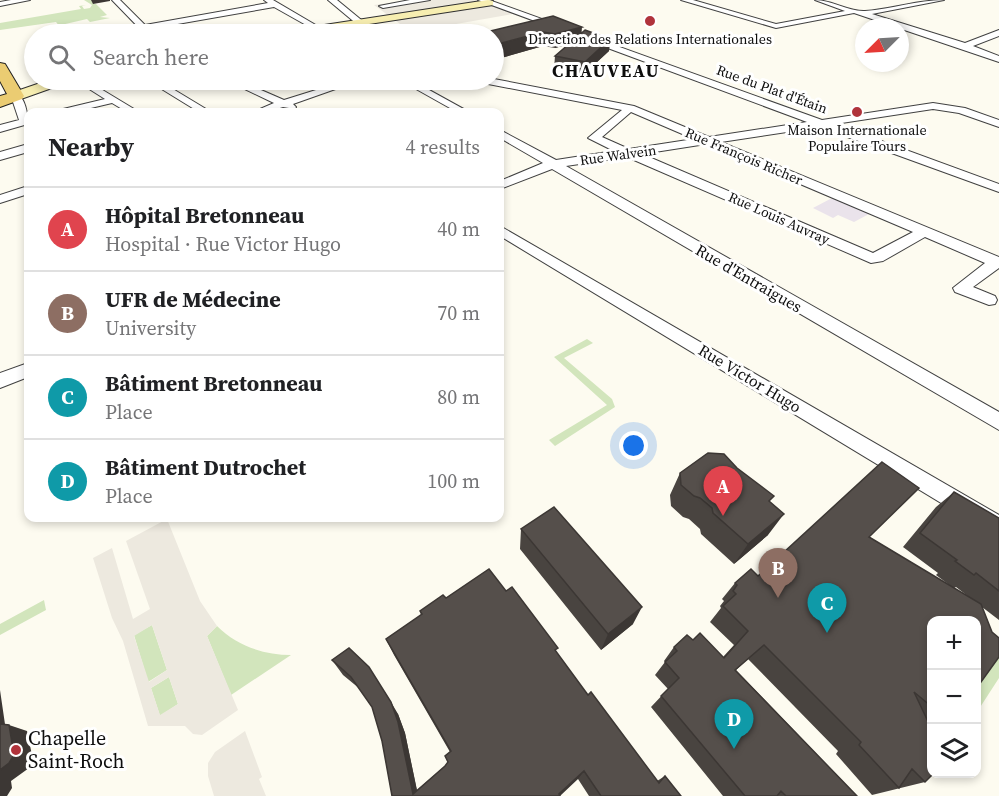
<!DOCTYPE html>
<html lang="en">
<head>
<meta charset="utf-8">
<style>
	body { margin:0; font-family:"Source Serif 4",serif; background:#f6f6f6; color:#202124 }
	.controls { position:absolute; right:18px; bottom:18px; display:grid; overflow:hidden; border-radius:12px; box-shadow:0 3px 9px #0003 }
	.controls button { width:54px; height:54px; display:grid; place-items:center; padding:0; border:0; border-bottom:2px solid #e0e0e0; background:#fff; color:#202124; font:30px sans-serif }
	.compass { position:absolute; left:855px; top:18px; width:54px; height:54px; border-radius:50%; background:#fff; box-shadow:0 3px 9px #0003; rotate:246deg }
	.you { position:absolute; left:634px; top:446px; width:21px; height:21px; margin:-15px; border:4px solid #fff; border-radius:50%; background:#1a73e8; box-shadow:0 0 0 9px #1a73e833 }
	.badge { display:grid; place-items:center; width:39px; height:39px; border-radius:50%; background:#db2777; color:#fff; font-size:20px; font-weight:700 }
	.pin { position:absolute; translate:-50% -50px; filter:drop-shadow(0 2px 3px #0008) }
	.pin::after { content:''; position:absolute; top:32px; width:21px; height:18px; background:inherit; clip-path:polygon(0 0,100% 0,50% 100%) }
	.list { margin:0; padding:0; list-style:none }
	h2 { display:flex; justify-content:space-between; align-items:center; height:78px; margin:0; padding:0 24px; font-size:26px }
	h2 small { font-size:20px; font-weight:400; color:#757577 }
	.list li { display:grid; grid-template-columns:39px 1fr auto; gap:18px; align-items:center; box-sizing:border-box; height:84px; padding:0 24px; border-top:2px solid #e0e0e0 }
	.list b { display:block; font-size:22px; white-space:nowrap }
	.list p { margin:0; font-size:20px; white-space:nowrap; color:#757577 }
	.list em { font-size:20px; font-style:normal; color:#757577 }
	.icon { flex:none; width:33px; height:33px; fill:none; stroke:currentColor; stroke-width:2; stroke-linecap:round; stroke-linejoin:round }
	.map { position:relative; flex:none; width:999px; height:796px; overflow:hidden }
	.search { position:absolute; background:#fff; box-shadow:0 3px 9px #0003; left:24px; top:24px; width:480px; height:66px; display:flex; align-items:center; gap:15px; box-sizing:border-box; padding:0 21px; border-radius:33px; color:#757577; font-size:22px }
	.panel { position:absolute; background:#fff; box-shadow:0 3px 9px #0003; left:24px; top:108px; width:480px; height:414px; border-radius:12px }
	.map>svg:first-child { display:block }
	.industrial { fill:#eae3eb }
	.green { fill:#d2e5bc }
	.plaza { fill:#ede9df; fill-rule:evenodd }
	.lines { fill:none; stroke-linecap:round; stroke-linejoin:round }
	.street-casing { stroke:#414141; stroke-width:2 }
	.secondary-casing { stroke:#303030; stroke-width:2 }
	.primary-casing { stroke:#1f1f1f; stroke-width:2 }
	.street { fill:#fff; fill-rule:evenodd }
	.secondary { fill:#f7eeb1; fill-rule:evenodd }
	.primary { fill:#ebcc72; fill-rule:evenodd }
	.wall { fill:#494440; fill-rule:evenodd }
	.shaded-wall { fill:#3c3734 }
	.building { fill:#554f4b; stroke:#3c3734; stroke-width:1.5 }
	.poi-dot { fill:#b0333b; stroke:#fff; stroke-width:2 }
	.labels { text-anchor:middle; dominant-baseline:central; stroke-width:6; stroke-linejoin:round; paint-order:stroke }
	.far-poi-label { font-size:14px; fill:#0e0e0e; stroke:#fff }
	.far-street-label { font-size:14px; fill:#0e0e0e; stroke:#fff }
	.street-label { font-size:16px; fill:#0e0e0e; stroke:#fff }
	.far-district-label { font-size:18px; font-weight:bold; letter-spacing:1.5px; fill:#0e0e0e; stroke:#fff }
	.near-poi-label { font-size:20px; fill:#0e0e0e; stroke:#fff; text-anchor:start }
</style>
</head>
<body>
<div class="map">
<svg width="999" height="796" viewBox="0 0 999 796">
	<rect width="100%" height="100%" fill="#fdfbf0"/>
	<path class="industrial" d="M832,198l26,11 11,5 -15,8 -16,-7 -5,3 -20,-10z"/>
	<path class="green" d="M84,0h9v4h3l11,11 -7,2 10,1 -20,4 -3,-3 -26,6 5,3 8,-2 1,2 -9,2 6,1 3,3 -20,-2 2,-2 -7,-1 10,-2 -4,-5 -56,8v-7l81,-14 -2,-3 7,-1 -4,1 2,3 6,-1 2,-3z
		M587,339l6,4 -29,15 48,41 3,8 -60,39 -6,-6 58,-35 -53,-48z
		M44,600l2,10 -46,25v-11z
		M152,625l15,45 -19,12 -14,-47z
		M217,626c20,20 47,29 74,29l-60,40 -24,-59z
		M999,654v24l-22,34v-27z
		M169,677l9,27 -18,12 -9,-28z"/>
	<path class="plaza" d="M412,0h78l34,12 -113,20 -37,-27z
		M167,519l33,82 17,25 -10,10 31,74 -36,25 -9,-1 -8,-8h-37l-25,-85 -11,-23 -19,-60 19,-10 21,71 17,-10 -24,-68zM152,625l15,45 -18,12 -15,-46zM169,677l9,27 -18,11 -9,-27z
		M245,731l17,46 -3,2 7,17h-52l-6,-20v-13l7,-11z"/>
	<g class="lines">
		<defs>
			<path id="street" d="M11,0h19l-30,6v-4z
				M112,0h8l25,25 123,-22 -4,-3h9l58,34h-9l-48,-27 -125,22 4,5h-8z
				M328,0h9l28,23 -7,2z
				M410,0h20l-47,8 -4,-2z
				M478,0h11l333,120 111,-17 32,5 34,12v7l-40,-14 -26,-4 -98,15 164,60v8l-179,-65 -99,15 278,115v11l-26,19 22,9 2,4 -2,4 -6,1 -34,-13 -2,-4 32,-25 -60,-26 -42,24 -12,2 -244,-106 -61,9 433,246v18l-447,-261 -52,20v-8l43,-18 -43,-25v-8l56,30 58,-9 -26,-13 34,-28 -139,-27 -5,-3 16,-1 140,27 75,31 98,-15zM631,112l63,27 -65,10 -27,-12zM706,144l207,88 -40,21 -231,-99z
				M681,0h12l83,24 69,-13 -30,-11c17,0 34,12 50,11 27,-2 52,-11 79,-11l-72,14 93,29 34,-13v6l-26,10 26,10v6l-145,-49 -78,15z
				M75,80h11l53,32h-12l-15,-9 -38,9h-16l1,-2 46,-11z
				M147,80h11l53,32h-12z
				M226,80h12l46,20 64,-20h13l-68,24 3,3 -1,2 -12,-2 -16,5h-14l21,-9z
				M400,80h11l58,32h-12z
				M16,93c9,4 12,21 12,31l-28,8v-7l19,-5 -8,-24z
				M28,144v8l-28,8v-8z
				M28,186v8l-28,9v-8z
				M500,226l499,289v23l-499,-302z
				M28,363v14l-28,11v-15z"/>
			<path id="secondary" d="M488,0l5,1v4l-189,29h-25l6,-3z
				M49,80h19l-2,3 -45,16h-10l-2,-3 2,-3z"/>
			<path id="primary" d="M0,63l5,1 19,32 -2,3 -22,8v-11l7,-2 -7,-13z"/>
		</defs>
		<use href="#street" class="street-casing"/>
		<use href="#secondary" class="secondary-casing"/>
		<use href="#primary" class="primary-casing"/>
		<use href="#street" class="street"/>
		<use href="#secondary" class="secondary"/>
		<use href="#primary" class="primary"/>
	</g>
	<path class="wall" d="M553,16l28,17 29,6 -1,12 -26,24 -29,-6 1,-13 14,-12 -14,4 -12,-2 -49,14z
		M680,473l90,29 -2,33 -34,29 -33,-30 -1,-5 -11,-10 -6,-2 -12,-11 -1,-11z
		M954,492l45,26v102l-17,-13 -50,14v153l-7,8 -53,13 -36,-41 2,-3 -90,-92 -12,11 121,126h-134l-72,-89 17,-18 -13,-14 10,-13 -1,-1 10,-14 19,-7 30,17 11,-12 -24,-23 11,-14 -1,-2 4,-5 -2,-2 13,-16 134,-46 83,50 -16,-12 2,-2 -35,-26 33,-40zM956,587l13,10 -15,-9z
		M521,529l112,95 -32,26 -81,-101z
		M506,591l51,62 31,42 69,86 8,-5 16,20h-92l-11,-17 -186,17 -10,-55 -10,-34 -12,-18 -17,-14 -11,-15 66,54 7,19 12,57 28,-24 3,-3 -3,-7 5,-4 -56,-97 -8,-16 35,-24 -1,-4 26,-13z"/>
	<path class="shaded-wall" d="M91,0h19v1l-17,3z
		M582,27l-1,14 -26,7v-14z
		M543,32v14l-49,14v-15z
		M610,39l-1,12 -26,24 2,-13z
		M784,514l-16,21 -34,29 14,-20z
		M642,607l-9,17 -32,26 7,-16z
		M0,690l7,48 -7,-2z
		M391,702l7,12 7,19 13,63 -5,-2z
		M9,725l18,6 6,29 -4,8 -18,13 1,7 -5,8h-7v-26z
		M584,771l-6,8 -18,17 -1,-2z"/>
	<path class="building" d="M553,16l29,11 -27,7 -12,-2 -49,13v-11h-16z
		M585,30l25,9 -25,23 -30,-6z
		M708,453l16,1 13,14 37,28 -5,5 15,13 -36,30 -35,-31 -1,-5 -12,-10 -6,-2 -13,-11 -1,-12z
		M882,462l37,26 -50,49 112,67 11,28 7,6v19l-23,32v-68h-44v86l-18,-15 18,38v44h1l-8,8 -13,-13 -13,19 -40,-43 2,-3 -97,-97 -29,25 122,126h-71l-5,-5 -4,5h-32l-84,-100 18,-18 -14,-16 12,-11 -3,-4 13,-12 6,5 7,-7 24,25 24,-27 -25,-25 13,-12 -3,-3 4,-6 -2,-2 16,-14 7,7z
		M954,492l45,26v73l-23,-18 -2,2 -19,-14 2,-1 -37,-27z
		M554,507l88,100 -34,27 -87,-105z
		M489,569l17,22 6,-4 46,61 -3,2 33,45 3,-3 68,91 6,-7 16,20h-80l-17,-25 -25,23 1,2h-168l-10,-55 -10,-34 -21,-30 -19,-17 17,-12 20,19 22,35 7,20 15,72 32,-28 3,-4 -3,-6 6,-5 -65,-112 36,-25 -2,-3 23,-16 3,3z
		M0,724l9,1 5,30 -5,8 -9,7z"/>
	<g class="poi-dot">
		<circle cx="650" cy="21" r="6"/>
		<circle cx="857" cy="112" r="6"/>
		<circle cx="16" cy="750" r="6"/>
	</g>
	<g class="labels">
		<g class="far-poi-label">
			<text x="650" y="39">Direction des Relations Internationales</text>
			<text x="857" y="130">Maison Internationale<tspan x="857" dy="16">Populaire Tours</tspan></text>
		</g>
		<g class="far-street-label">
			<text transform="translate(772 89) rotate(20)">Rue du Plat d'Étain</text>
			<text transform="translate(618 155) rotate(-8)">Rue Walvein</text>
			<text transform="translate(744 156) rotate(23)">Rue François Richer</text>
			<text transform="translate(779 218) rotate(24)">Rue Louis Auvray</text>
		</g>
		<g class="street-label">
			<text transform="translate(749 278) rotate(30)">Rue d'Entraigues</text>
			<text transform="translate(750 378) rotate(31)">Rue Victor Hugo</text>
		</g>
		<g class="far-district-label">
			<text x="606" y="70">CHAUVEAU</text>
		</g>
		<g class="near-poi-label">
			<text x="28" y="738">Chapelle<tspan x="28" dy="23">Saint-Roch</tspan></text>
		</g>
	</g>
</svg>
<div class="controls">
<button>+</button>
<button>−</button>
<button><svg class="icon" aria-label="layers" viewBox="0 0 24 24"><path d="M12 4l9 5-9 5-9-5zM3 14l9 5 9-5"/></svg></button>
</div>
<svg class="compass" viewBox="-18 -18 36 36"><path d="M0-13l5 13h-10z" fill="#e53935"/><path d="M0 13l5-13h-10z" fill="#757577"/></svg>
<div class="you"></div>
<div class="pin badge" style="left:723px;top:516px;background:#e0444e">A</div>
<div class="pin badge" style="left:778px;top:598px;background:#8d6e63">B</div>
<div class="pin badge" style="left:827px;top:633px;background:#0f9aa8">C</div>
<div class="pin badge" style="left:734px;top:749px;background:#0f9aa8">D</div>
<div class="search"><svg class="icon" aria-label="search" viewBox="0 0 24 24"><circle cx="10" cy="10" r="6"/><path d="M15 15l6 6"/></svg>Search here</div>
<section class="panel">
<h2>Nearby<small>4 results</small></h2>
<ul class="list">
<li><span class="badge" style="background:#e0444e">A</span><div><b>Hôpital Bretonneau</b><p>Hospital · Rue Victor Hugo</p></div><em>40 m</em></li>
<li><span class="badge" style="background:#8d6e63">B</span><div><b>UFR de Médecine</b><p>University</p></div><em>70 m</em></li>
<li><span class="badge" style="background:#0f9aa8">C</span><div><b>Bâtiment Bretonneau</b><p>Place</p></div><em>80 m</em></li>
<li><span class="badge" style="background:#0f9aa8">D</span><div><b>Bâtiment Dutrochet</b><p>Place</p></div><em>100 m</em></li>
</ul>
</section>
</div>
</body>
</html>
